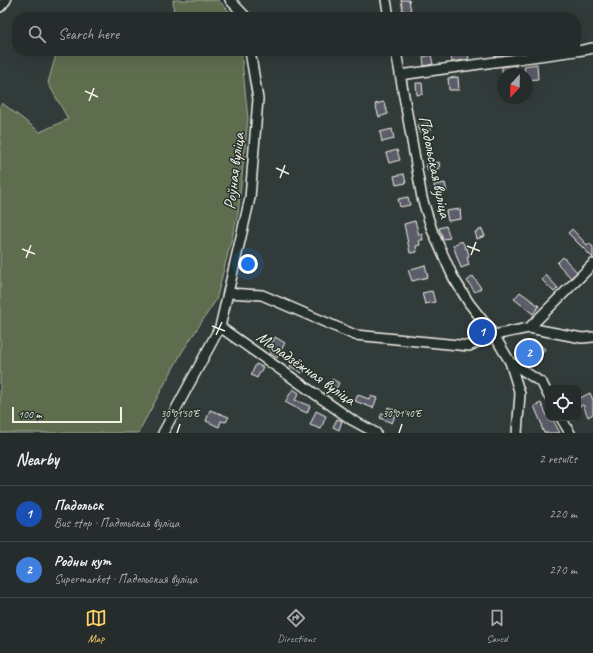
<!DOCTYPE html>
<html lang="en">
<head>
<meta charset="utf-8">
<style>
	body { margin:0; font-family:Caveat,sans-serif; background:#2d3433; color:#f1f3f6 }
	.controls { position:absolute; right:12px; bottom:12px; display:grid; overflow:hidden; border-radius:8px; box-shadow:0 4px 16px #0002 }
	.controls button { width:36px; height:36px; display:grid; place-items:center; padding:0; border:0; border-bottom:1px solid #424847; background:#252c2b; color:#f1f3f6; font:20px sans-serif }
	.compass { position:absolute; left:497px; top:68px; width:36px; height:36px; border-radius:50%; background:#252c2b; box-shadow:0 4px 16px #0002; rotate:202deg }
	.scale { position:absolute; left:12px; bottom:10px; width:110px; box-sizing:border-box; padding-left:4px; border:2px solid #f4f1e8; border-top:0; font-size:11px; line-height:14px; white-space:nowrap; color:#f4f1e8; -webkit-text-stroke:3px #26332d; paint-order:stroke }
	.you { position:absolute; left:248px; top:264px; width:14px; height:14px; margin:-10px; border:3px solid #fff; border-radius:50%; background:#1a73e8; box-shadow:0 0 0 6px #1a73e833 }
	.badge { display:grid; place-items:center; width:26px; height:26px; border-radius:50%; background:#ffd166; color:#fff; font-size:13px; font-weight:700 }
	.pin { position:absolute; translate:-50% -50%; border:2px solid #fff; box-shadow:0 1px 4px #0006 }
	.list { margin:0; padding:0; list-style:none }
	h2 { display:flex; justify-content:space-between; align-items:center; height:52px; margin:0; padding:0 16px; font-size:17px }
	h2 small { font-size:13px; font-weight:400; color:#a3a7a9 }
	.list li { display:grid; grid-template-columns:26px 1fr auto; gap:12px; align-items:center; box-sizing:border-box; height:56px; padding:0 16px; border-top:1px solid #424847 }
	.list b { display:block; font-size:15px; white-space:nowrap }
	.list p { margin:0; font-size:13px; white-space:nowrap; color:#a3a7a9 }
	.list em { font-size:13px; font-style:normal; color:#a3a7a9 }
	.icon { flex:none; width:22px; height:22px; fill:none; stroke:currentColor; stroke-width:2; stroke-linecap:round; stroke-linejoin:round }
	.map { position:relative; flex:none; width:593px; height:433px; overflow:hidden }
	.search { position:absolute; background:#252c2b; box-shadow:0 4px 16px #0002; left:12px; right:12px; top:12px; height:44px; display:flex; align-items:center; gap:10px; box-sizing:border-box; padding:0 14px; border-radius:16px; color:#a3a7a9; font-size:15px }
	.sheet { height:164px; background:#252c2b }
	nav { display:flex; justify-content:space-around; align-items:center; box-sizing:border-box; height:56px; border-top:1px solid #424847; background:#252c2b; font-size:11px; color:#a3a7a9 }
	nav a { display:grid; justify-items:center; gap:2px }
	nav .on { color:#ffd166 }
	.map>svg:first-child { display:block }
	.green { fill:#5e6d4f; stroke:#a9af9c }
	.building { fill:#5b5d6a; stroke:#f4f1e8 }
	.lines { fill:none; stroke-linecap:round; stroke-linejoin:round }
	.street-casing { stroke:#f4f1e8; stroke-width:12 }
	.street { stroke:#26332d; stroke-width:9 }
	.ticks { fill:none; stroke:#f4f1e8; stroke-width:1.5 }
	.labels { text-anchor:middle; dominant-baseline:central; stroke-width:3; stroke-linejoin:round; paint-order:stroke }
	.street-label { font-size:17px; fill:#f4f1e8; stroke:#26332d }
	.ticks-label { font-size:10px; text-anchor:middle; fill:#f4f1e8; stroke:#26332d; stroke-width:3; stroke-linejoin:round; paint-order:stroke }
</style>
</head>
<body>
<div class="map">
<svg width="593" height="433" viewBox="0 0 593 433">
	<rect width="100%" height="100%" fill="#313b39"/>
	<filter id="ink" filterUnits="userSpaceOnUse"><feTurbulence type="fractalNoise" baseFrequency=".025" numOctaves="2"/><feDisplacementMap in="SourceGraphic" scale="8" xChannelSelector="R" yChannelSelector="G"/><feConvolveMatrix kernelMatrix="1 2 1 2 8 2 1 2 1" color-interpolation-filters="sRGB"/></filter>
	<g filter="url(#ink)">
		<path class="green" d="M173,0h45l17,17h-61z
			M57,51h184l7,68 -10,95 -22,86 -34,52 -44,81h-138v-327l2,-3 38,29 28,-13 -20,-36z"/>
		<path class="building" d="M401,0h8l3,17h-8z
			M457,51h10l2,8 -17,3 -2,-8 8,-1z
			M431,55l2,9 -9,2 -1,-9z
			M537,64l1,15 -11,1v-6h-2l-1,-8z
			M516,65l1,5 -15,3v-6z
			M458,77l1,13h-10l-1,-12z
			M416,83h6l1,11 -6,1z
			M384,102l4,12 -9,3 -4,-13z
			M430,123l1,7 -11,2 -2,-7z
			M392,129l2,10 -12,3 -2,-10z
			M397,150l3,10 -11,3 -3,-10z
			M439,162l1,6 -12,3 -2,-6z
			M404,174l2,9 -10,2 -2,-9z
			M445,183l2,9 -11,3 -2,-10z
			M408,197l2,8 -10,2 -2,-8z
			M460,209l1,10 -13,2 -2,-10z
			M415,221l4,14 3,-1 1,6h-4l1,5 -4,1 1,6 -7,1 -6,-29z
			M446,226l4,12 -7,1 -4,-11z
			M482,229l3,7 -8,3 -2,-7z
			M572,229l15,16 2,-2 4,4v11l-25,-25z
			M462,241l4,8 1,-1 2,8 -2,1 2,8 -8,3 -8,-23z
			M563,257l14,15 -6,6 -14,-15z
			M425,265l3,12 -16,4 -4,-11z
			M546,275l12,13 -4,4 -12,-12z
			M473,276l8,12 -6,4 -8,-11z
			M432,291l3,11 -10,2 -3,-11z
			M520,292l19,14 -6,8 -19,-15z
			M275,337l10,6 -8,15 -7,-4 2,-3 -3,-2z
			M535,340l10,9 -4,5 -4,-3 -12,13 -7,-5z
			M294,360l12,7 -4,6 -12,-7z
			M256,364l7,3 -6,11 -6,-3z
			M332,379l7,4 -5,10 -7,-3z
			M293,389l6,4 -4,7 15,6 -3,7 -7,-3 -15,-8z
			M590,393l3,7v14l-5,3 -5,-12 -5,2v-8z
			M358,395l11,4 1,-3 7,2 -4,10 -18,-7z
			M541,403l9,19 3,-2 7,13h-16l-3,-7 1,-1 -8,-19z
			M388,407l9,4 -5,12 -12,-5 2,-5 3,1z
			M210,410l19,7 -3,5 -5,-1 -2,6 -13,-6z
			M316,411l10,5 -5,13 -11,-4z
			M337,419l5,2 -3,9 -6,-3z"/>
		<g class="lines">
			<defs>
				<path id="street" d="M230,0l15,16v1
					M386,0l3,17
					M0,7l6,-7
					M396,51l26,147 10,32 21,47 16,26 25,32 16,27 32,21 6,12
					M400,75l183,-25 10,-2
					M228,293l34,2 93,40 114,11 25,-11 35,-7 64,-64
					M220,327l132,93 24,13
					M529,328l53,10 11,-1
					M510,362l10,32 -3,39
					M561,418l9,15
					M163,433l57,-106 30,-129 8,-99 -8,-48"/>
			</defs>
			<use href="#street" class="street-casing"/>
			<use href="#street" class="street"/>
		</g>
	</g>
	<path class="ticks" d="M85,91l13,6M89,101l5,-13M276,168l13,6M280,178l5,-13M467,246l13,5M22,249l13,5M471,255l5,-13M26,258l5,-13M212,326l13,5M216,335l6,-13M177,433l3,-9M399,433l3,-9"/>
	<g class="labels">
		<g class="street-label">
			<text transform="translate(435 167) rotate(78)">Падольская вуліца</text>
			<text transform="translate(234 171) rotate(-83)">Роўная вуліца</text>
			<text transform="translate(306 368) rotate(35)">Маладзёжная вуліца</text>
		</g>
	</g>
	<g class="ticks-label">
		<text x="180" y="417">30°01'50"E</text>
		<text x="402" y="417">30°01'40"E</text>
	</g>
</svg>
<div class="controls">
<button><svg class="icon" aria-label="locate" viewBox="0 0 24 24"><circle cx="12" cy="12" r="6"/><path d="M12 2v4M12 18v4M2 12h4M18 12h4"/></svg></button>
</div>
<svg class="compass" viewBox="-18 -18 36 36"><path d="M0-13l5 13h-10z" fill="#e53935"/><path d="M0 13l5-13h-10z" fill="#a3a7a9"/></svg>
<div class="scale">100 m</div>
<div class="you"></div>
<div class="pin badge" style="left:482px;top:332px;background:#1a4fb4">1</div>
<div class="pin badge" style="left:529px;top:353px;background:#3f7fe0">2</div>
<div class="search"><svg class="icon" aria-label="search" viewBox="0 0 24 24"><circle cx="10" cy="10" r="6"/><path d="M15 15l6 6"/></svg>Search here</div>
</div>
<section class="sheet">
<h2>Nearby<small>2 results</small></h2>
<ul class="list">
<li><span class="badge" style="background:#1a4fb4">1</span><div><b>Падольск</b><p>Bus stop · Падольская вуліца</p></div><em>220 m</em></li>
<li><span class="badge" style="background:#3f7fe0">2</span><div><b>Родны кут</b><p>Supermarket · Падольская вуліца</p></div><em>270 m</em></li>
</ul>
</section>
<nav>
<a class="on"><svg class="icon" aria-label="map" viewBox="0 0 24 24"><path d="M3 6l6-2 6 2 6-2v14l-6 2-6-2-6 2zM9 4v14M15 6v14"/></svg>Map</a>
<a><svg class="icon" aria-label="directions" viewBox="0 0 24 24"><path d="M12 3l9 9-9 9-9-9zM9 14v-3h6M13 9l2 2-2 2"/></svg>Directions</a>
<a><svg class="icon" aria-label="saved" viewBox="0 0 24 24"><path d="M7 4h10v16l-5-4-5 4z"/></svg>Saved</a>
</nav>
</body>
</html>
